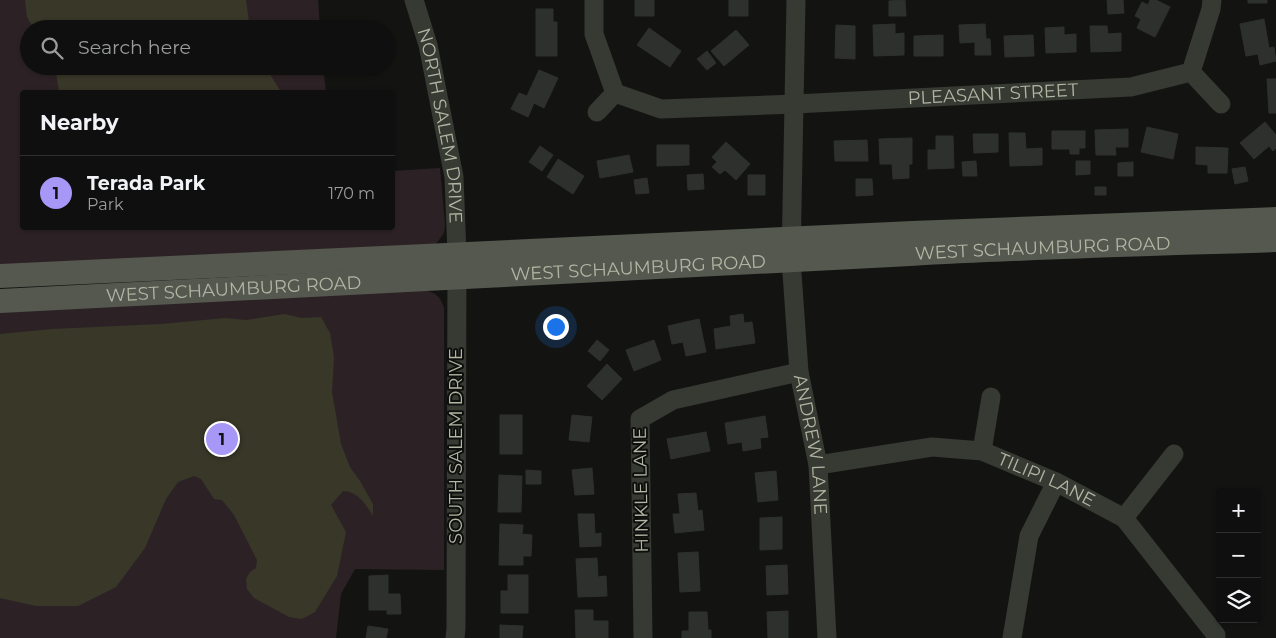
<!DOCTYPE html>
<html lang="en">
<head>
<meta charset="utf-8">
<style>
	body { margin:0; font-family:Montserrat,sans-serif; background:#1c1d1c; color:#f1f3f6 }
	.controls { position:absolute; right:15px; bottom:15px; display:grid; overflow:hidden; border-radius:5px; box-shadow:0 1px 4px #0004 }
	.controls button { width:45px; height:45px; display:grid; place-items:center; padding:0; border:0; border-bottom:1px solid #2e2f2e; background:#0e0f0e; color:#f1f3f6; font:25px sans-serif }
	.you { position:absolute; left:555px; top:326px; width:18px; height:18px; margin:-12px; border:4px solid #fff; border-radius:50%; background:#1a73e8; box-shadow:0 0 0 8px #1a73e833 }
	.badge { display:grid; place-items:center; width:32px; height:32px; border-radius:50%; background:#a797f7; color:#111; font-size:16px; font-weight:700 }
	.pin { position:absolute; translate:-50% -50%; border:2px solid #fff; box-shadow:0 1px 5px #0006 }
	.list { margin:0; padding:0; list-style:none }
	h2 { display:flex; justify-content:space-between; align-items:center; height:65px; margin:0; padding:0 20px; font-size:21px }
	h2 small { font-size:16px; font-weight:400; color:#9b9c9e }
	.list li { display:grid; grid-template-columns:32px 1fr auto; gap:15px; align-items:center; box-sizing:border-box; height:75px; padding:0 20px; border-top:1px solid #2e2f2e }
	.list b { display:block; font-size:19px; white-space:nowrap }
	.list p { margin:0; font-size:16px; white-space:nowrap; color:#9b9c9e }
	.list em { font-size:16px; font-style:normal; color:#9b9c9e }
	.icon { flex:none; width:28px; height:28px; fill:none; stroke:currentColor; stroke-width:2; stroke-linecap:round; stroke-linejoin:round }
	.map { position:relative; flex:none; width:1276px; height:638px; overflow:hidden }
	.search { position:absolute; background:#0e0f0e; box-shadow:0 1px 4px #0004; left:20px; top:20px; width:375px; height:55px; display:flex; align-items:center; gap:12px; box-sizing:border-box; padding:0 18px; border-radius:28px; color:#9b9c9e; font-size:19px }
	.panel { position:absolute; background:#0e0f0e; box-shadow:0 1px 4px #0004; left:20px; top:90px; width:375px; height:140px; border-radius:5px }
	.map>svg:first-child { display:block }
	.green { fill:#2c2225 }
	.water { fill:#383728 }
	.building { fill:#2e302d; stroke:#2e302c }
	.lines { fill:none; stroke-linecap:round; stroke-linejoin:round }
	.minor { stroke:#373933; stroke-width:19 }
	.major { stroke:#55584f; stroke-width:24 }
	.labels { text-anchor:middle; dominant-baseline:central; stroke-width:4; stroke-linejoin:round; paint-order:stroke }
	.street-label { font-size:18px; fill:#b1b5a3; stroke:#0e0f0d }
</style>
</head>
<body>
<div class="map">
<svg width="1276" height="638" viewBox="0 0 1276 638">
	<rect width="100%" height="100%" fill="#131412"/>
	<path class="green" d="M0,0h318l2,29h-291v37h294l3,26h-304v136h370l1,-57 47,-3 5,56 -1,9 -8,11 -436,22z
		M422,290c13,2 18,5 22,18v262l-89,-1 -14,25 -5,44h-336v-328z"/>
	<path class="water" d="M25,0h221l4,29h-216l-7,-12z
		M55,66h210l16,26h-222z
		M285,314l16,4 20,-1 9,16 4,24 -2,35 9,52 9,23 10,14 13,23v12c-7,-11 -15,-25 -30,-25l-12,14 15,27 -9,44 -22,36 -13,7 -13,-2 -35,-19 -7,-9 -1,-10 4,-7 6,-4 1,-8 -23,-45 -12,-15 -8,-1 -13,-20 -7,-3 -16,6 -12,17 -21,49 -29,39 -38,19h-42l-36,-8v-264l52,-5 109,-5 64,-6 21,2z"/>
	<path class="building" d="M635,0h19v16h-19z
		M729,0h19v16h-19z
		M905,0l1,16h-17v-15z
		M1107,0h16l1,13 -16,1z
		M1150,0h6l14,7 -15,30 -18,-9 4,-9 -6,-3 7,-14 6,3z
		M1248,0h19v3h-19z
		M536,9h17v13h4v34h-21z
		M1264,19l5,29 5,-1 2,14 -16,4 -2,-11 -12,2 -6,-32z
		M895,24v10l9,-1v22l-30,1 -1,-31z
		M985,24l1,15h4l1,16h-16v-13l-15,1 -1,-18z
		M836,25l19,1v33l-20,-1z
		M1090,26h17l1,8 13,-1v18l-30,1z
		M1064,27v8l12,-1v18l-30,1 -1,-25z
		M649,28l32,23 -11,16 -33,-22z
		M736,30l13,15 -25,21 -13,-15z
		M943,35v21h-29v-20z
		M1033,35l1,21 -29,1 -1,-21z
		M707,51l9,12 -9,7 -10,-11z
		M539,70l19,8 -14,30 -10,-5 -6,14 -17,-8 8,-16 8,3z
		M1267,79h9v34h-7z
		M1265,122l11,13v13l-3,3 -4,-5 -15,13 -14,-16z
		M1147,127l31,7 -5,25 -32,-7z
		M1128,129v18h-13l1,8h-20l-1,-25z
		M1052,131h33v17h-6v6h-9v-5h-18z
		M1009,133h16l1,16 16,-1v17l-32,1z
		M973,134h25v18l-24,1z
		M936,136h17l1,32 -26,1v-19h8z
		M912,138v26h-3v14l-16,1 -1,-15h-12l-1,-25z
		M867,140l1,21h-33l-1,-20z
		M726,142l24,22 -14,16 -11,-10 -5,4 -8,-7 5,-5 -5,-5z
		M657,145h32v20l-32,1z
		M540,146l13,9 -11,16 -13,-9z
		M1196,147l32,1 -1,25h-19v-8l-12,-1z
		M629,155l4,17 -33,6 -3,-17z
		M558,159l26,17 -11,18 -26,-17z
		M976,161l1,15h-14l-1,-14z
		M1076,161h14v13l-14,1z
		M1133,162v14h-15v-13z
		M1245,167l3,14 -13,3 -3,-15z
		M703,174l1,15 -16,1 -1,-15z
		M748,175h17v20h-17z
		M647,178l2,15 -13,1 -2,-14z
		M856,179h16l1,16 -17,1z
		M1095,187h11v8h-11z
		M743,314l1,9 8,-1 3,21 -39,6 -2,-20 17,-3 -1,-10z
		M699,319l7,33 -20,4 -3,-14 -11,2 -4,-18z
		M597,340l12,10 -9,11 -12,-10z
		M654,340l7,20 -27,11 -8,-21z
		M607,364l15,15 -20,21 -15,-14z
		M500,415h22v39h-22z
		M572,415l20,2 -3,25 -20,-2z
		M765,416l3,21 -8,1 1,10 -18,3 -1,-9 -14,2 -3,-21z
		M706,432l4,19 -39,8 -4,-20z
		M592,468l2,26 -19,1 -3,-25z
		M526,470l15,1v13h-15z
		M776,471l2,29 -20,2 -3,-29z
		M499,475l23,1 -1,36h-23z
		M696,493l2,18 4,-1 2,20 -29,3 -2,-19h7l-2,-20z
		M578,514h16l1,20 6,-1v13l-21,1z
		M782,517v32l-22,1v-32z
		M500,524l23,1 -1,9 10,1 -1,21h-8v9h-24z
		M698,552l2,39 -20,1 -2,-39z
		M597,558l1,19 8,-1 1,20 -29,1 -2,-38z
		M787,565l1,29 -21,1 -1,-29z
		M388,575v19h12l1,20h-14v-4h-18v-34z
		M508,575h20v38h-27v-22h7z
		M575,610h18v11h15v17h-32z
		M788,611v27h-20l-1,-26z
		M689,612h18l1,18h3v8h-29v-7h7z
		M500,625l23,1 -1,12h-22z
		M368,626l20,3 -2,9h-20z"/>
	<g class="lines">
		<g class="minor">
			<path id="s1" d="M414,0l14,45 26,132 3,77 -1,374 -1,10"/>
			<path d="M594,0v34l21,59 -18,19"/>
			<path id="s2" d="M796,0l-5,259 8,113 19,93 9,173"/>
			<path d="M1212,0l-1,9 -20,63 30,32"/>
			<path id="s3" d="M615,93l46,16 134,-5 336,-17 60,-15"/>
			<path d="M982,451l9,-54"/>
			<path id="s4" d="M818,465l114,-18 50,4 74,31 68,36 92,117"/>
			<path d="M1124,518l50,-64"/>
			<path d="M643,638l-3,-219 33,-19 126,-28"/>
			<path d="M1012,638l17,-102 27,-54"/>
		</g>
		<g class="major">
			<path d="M0,276l913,-43 363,-14"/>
			<path id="s5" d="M0,301c303,-15 607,-32 910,-47 122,-7 244,-10 366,-14"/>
		</g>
	</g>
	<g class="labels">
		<g class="street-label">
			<text stroke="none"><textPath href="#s3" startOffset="381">PLEASANT STREET</textPath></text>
			<text stroke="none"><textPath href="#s1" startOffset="129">NORTH SALEM DRIVE</textPath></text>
			<text stroke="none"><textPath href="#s5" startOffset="1044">WEST SCHAUMBURG ROAD</textPath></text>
			<text stroke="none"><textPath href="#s5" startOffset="639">WEST SCHAUMBURG ROAD</textPath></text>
			<text stroke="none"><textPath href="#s5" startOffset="234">WEST SCHAUMBURG ROAD</textPath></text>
			<text stroke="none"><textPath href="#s2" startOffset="446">ANDREW LANE</textPath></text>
			<text transform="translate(456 446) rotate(-90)">SOUTH SALEM DRIVE</text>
			<text stroke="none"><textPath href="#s4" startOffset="236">TILIPI LANE</textPath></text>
			<text transform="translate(641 490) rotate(-91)">HINKLE LANE</text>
		</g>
	</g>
</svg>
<div class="controls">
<button>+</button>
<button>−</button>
<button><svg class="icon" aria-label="layers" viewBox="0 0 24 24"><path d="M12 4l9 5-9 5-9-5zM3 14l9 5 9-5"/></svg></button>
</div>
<div class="you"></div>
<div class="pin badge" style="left:222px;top:439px">1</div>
<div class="search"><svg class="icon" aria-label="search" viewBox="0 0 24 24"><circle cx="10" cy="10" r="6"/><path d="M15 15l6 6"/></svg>Search here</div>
<section class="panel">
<h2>Nearby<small></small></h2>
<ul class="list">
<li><span class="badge">1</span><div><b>Terada Park</b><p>Park</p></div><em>170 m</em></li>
</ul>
</section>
</div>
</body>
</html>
